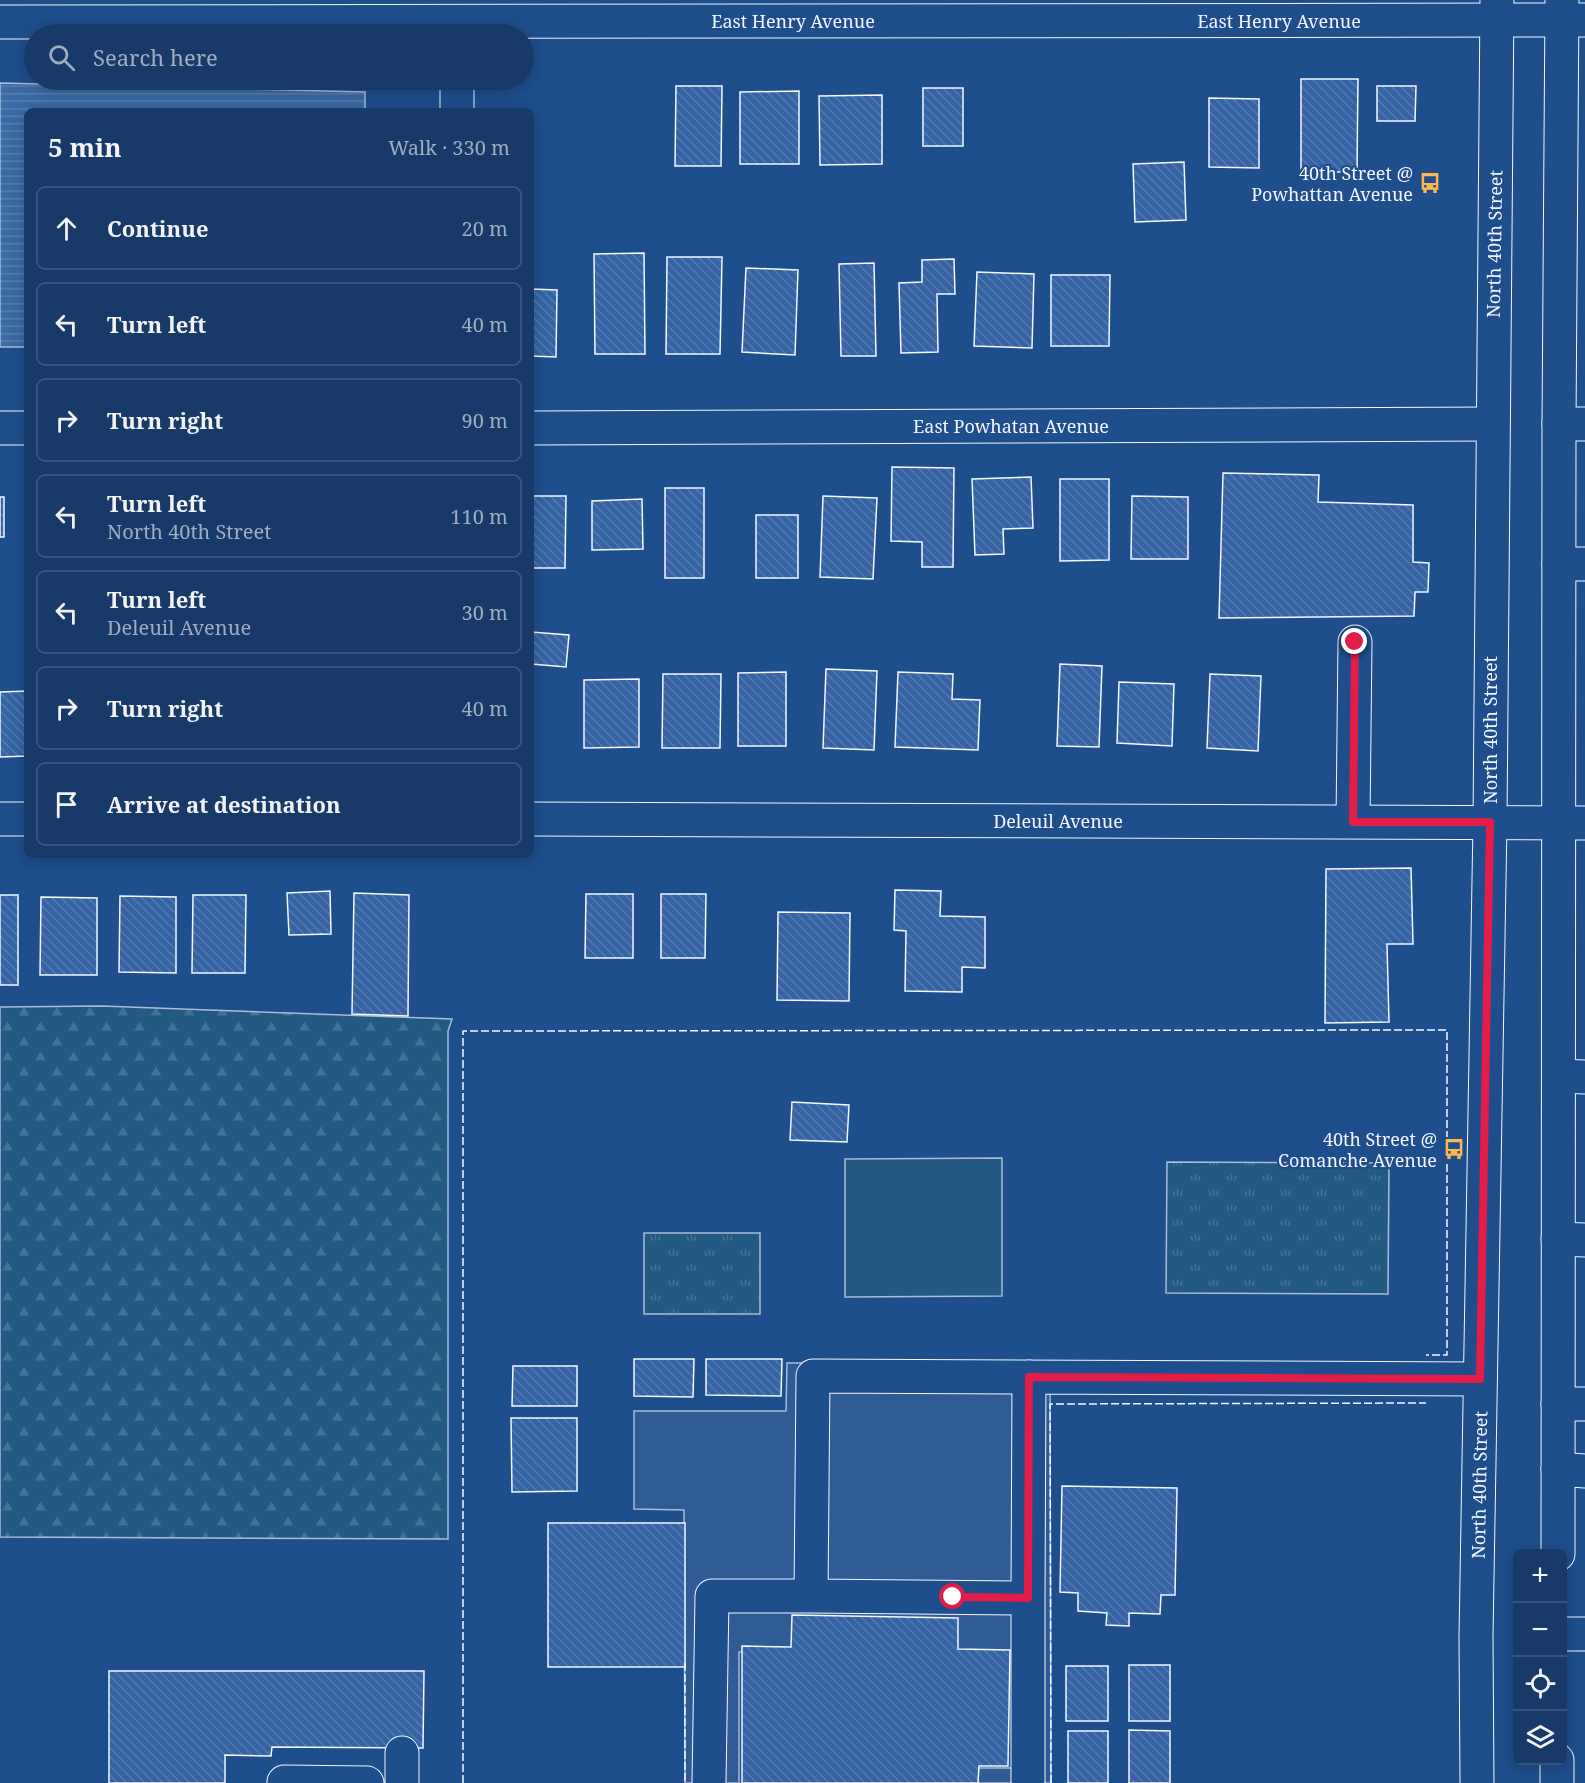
<!DOCTYPE html>
<html lang="en">
<head>
<meta charset="utf-8">
<style>
	body { margin:0; font-family:"Noto Serif",serif; background:#244571; color:#f1f3f6 }
	.controls { position:absolute; right:18px; bottom:18px; display:grid; overflow:hidden; border-radius:9px; box-shadow:0 3px 15px #0003 }
	.controls button { width:54px; height:54px; display:grid; place-items:center; padding:0; border:0; border-bottom:2px solid #36547d; background:#173a69; color:#f1f3f6; font:30px sans-serif }
	.stop { position:absolute; width:18px; height:18px; margin:-14px; border:4px solid #e11d48; border-radius:50%; background:#fff }
	.stop.end { background:#e11d48; border-color:#fff; box-shadow:0 2px 6px #0008 }
	.list { margin:0; padding:0; list-style:none }
	h2 { display:flex; justify-content:space-between; align-items:center; height:78px; margin:0; padding:0 24px; font-size:26px }
	h2 small { font-size:20px; font-weight:400; color:#9eadc0 }
	.list li { display:grid; grid-template-columns:39px 1fr auto; gap:18px; align-items:center; box-sizing:border-box; height:84px; margin:0 12px 12px; padding:0 12px; border:2px solid #36547d; border-radius:9px }
	.list b { display:block; font-size:22px; white-space:nowrap }
	.list p { margin:0; font-size:20px; white-space:nowrap; color:#9eadc0 }
	.list em { font-size:20px; font-style:normal; color:#9eadc0 }
	.icon { flex:none; width:33px; height:33px; fill:none; stroke:currentColor; stroke-width:2; stroke-linecap:round; stroke-linejoin:round }
	.map { position:relative; flex:none; width:1585px; height:1783px; overflow:hidden }
	.search { position:absolute; background:#173a69; box-shadow:0 3px 15px #0003; left:24px; top:24px; width:510px; height:66px; display:flex; align-items:center; gap:15px; box-sizing:border-box; padding:0 21px; border-radius:33px; color:#9eadc0; font-size:22px }
	.panel { position:absolute; background:#173a69; box-shadow:0 3px 15px #0003; left:24px; top:108px; width:510px; height:750px; border-radius:9px }
	.map>svg:first-child { display:block }
	.grass { fill:url(#grass-tufts); stroke:#a8bbd7; stroke-width:1.5 }
	.forest { fill:url(#forest-firs); stroke:#a8bbd7; stroke-width:1.5 }
	.pitch { fill:#245a82; stroke:#a8bbd7; stroke-width:1.5 }
	.parking { fill:#305b95; stroke:#a8bbd7; stroke-width:1.5 }
	.water { fill:url(#water-rules); stroke:#a8bbd7; stroke-width:1.5 }
	.building { fill:url(#building-back-hatch); stroke:#f2f6ff; stroke-width:1.5 }
	.lines { fill:none; stroke-linecap:round; stroke-linejoin:round }
	.minor-casing { stroke:#f2f6ff; stroke-width:35 }
	.major-casing { stroke:#f2f6ff; stroke-width:35 }
	.minor { stroke:#1f4e8c; stroke-width:33 }
	.major { stroke:#1f4e8c; stroke-width:33 }
	.fence { stroke:#f2f6ff; stroke-width:1.5; stroke-dasharray:8 3; stroke-linecap:butt }
	.route { stroke:#e11d48; stroke-width:8 }
	.labels { text-anchor:middle; dominant-baseline:central; stroke-width:4.5; stroke-linejoin:round; paint-order:stroke }
	.street-label { font-size:18px; fill:#f2f6ff; stroke:#1f4e8c }
	.poi-label { font-size:18px; fill:#f2f6ff; stroke:#1f4e8c; text-anchor:end }
</style>
</head>
<body>
<div class="map">
<svg width="1585" height="1783" viewBox="0 0 1585 1783">
	<defs>
		<pattern id="grass-tufts" width="24" height="20" patternUnits="userSpaceOnUse" patternTransform="scale(1.5)"><rect width="24" height="20" fill="#245a82"/><path d="M3 7l-1-3M5 7V3M7 7l1-3M15 17l-1-3M17 17v-4M19 17l1-3" fill="none" stroke="#447295"/></pattern>
		<pattern id="forest-firs" width="22" height="20" patternUnits="userSpaceOnUse" patternTransform="scale(1.5)"><rect width="22" height="20" fill="#245a82"/><path d="M5 1l3.5 6h-7zM16 11l3.5 6h-7z" fill="#447295"/></pattern>
		<pattern id="water-rules" width="6" height="5" patternUnits="userSpaceOnUse" patternTransform="scale(1.5)"><rect width="6" height="5" fill="#3b69a3"/><path d="M0 2.5h6" fill="none" stroke="#587fb1"/></pattern>
		<pattern id="building-back-hatch" width="6" height="6" patternUnits="userSpaceOnUse" patternTransform="scale(1.5)"><rect width="6" height="6" fill="#3563a3"/><path d="M-1 5l2 2M0 0l6 6M5-1l2 2" fill="none" stroke="#537ab1"/></pattern>
	</defs>
	<rect width="100%" height="100%" fill="#1f4e8c"/>
	<path class="grass" d="M1167,1162l222,1 -1,131 -222,-1z
		M644,1233h116v81h-116z"/>
	<path class="forest" d="M102,1006l350,13 -4,12v508l-448,-2v-530z"/>
	<path class="pitch" d="M1002,1158v138l-157,1v-138z"/>
	<path class="parking" d="M1050,1362l1,421h-76v-15h37v-116h-273v131h-54l-1,-273 -50,-1v-98h152l1,-48z"/>
	<path class="water" d="M0,83l365,9v19h-338v236h-27z"/>
	<path class="building" d="M1301,79h57l-1,93h-56z
		M676,86h46l-1,80h-46z
		M1377,86h39l-1,35h-38z
		M923,88h40v58h-40z
		M799,91v73h-59v-72z
		M882,95v69l-62,1 -1,-69z
		M1209,98l50,1v69l-50,-1z
		M1184,162l2,58 -51,2 -2,-58z
		M644,253l1,101h-50l-1,-100z
		M667,257h55l-2,97h-54z
		M954,259l1,35h-18l1,58 -37,1 -2,-70 23,-1v-22z
		M874,263l2,93h-35l-2,-92z
		M746,268l52,2 -3,85 -53,-3z
		M977,272l57,2 -2,74 -58,-2z
		M1051,275h59l-1,71h-58z
		M531,289l26,1 -1,67 -25,-1z
		M892,467l62,1 -1,99h-31v-25l-31,-1z
		M1223,473l96,2 -1,27 95,3v57l16,1 -1,29h-13l-1,24 -195,2z
		M1031,477l2,51 -30,1 1,25 -29,1 -3,-76z
		M1060,479h49v81l-49,1z
		M665,488h39v90h-39z
		M531,496h35l-1,72h-34z
		M823,496l54,2 -4,81 -53,-2z
		M1132,496l56,1v62h-57z
		M0,497h4v40h-4z
		M642,499l1,50 -51,1v-49z
		M756,515h42v63h-42z
		M531,632l38,3 -3,32 -35,-3z
		M1060,664l42,2 -3,81 -42,-1z
		M826,669l51,2 -3,79 -51,-2z
		M786,672v74h-48v-73z
		M898,672l55,2 -1,25 28,1 -2,50 -83,-3z
		M663,674h58l-1,74h-58z
		M1210,674l51,2 -3,75 -51,-3z
		M639,679v68l-55,1v-68z
		M1119,682l55,2 -2,62 -55,-3z
		M27,691v65l-27,1v-65z
		M1411,868l2,76h-26l2,78 -64,1 1,-154z
		M895,890l46,1 -1,25 45,1v51l-23,-1v25l-57,-1 1,-60 -12,-1z
		M330,891l1,43 -42,1 -2,-42z
		M354,893l55,2 -1,121 -56,-2z
		M586,894h47v64h-48z
		M661,894h45l-1,64h-44z
		M0,895h18v90h-18z
		M193,895h53l-1,78h-53z
		M120,896l56,1v76l-57,-1z
		M41,897l56,1v77h-57z
		M778,912l72,1 -1,88 -72,-1z
		M792,1102l57,3 -2,37 -57,-2z
		M634,1359h60l-1,38 -59,-1z
		M706,1359h76l-1,37 -75,-1z
		M513,1366h64v40h-65z
		M511,1418h66v73l-65,1z
		M1062,1486l115,2 -2,107h-14l-1,19 -31,-1v13l-23,-1 1,-12 -29,-2v-18l-18,-1z
		M548,1523h137v144h-137z
		M792,1615l166,3v31l52,1 -2,116h-29l-1,17h-236v-137l49,1z
		M1129,1665h41v56h-41z
		M1066,1666h42v55h-42z
		M109,1671h315l-1,77 -151,-1 -1,9 -46,-1v28h-116z
		M1129,1730l41,1v52h-41z
		M1068,1731h40v52h-40z"/>
	<g class="lines">
		<defs>
			<path id="minor" d="M0,22l1585,-2
				M457,80v31
				M1559,424h26
				M0,428h27
				M531,428l961,-4
				M1559,564h26
				M0,819h27
				M531,819l1054,4
				M1353,822l2,-180
				M1559,1076l26,1
				M1558,1239l27,1
				M1558,1404h27
				M1558,1469l27,2
				M811,1596l217,2 1,-221
				M1562,1634h23
				M402,1753v30
				M284,1782l83,1
				M709,1783l3,-187h99l2,-220 667,3
				M1028,1783v-185"/>
			<path id="major" d="M1558,1554l1,-1130 3,-424
				M1477,1783l-1,-147 14,-814 7,-822
				M1557,1783v-23"/>
		</defs>
		<use href="#minor" class="minor-casing"/>
		<use href="#major" class="major-casing"/>
		<use href="#minor" class="minor"/>
		<use href="#major" class="major"/>
		<path class="fence" d="M685,1663v120
			M463,1783v-752l984,-1v325h-21
			M1051,1783l-1,-379 376,-1"/>
	</g>
	<g class="lines">
		<path class="route" d="M953,1597l75,1 1,-221 451,2 10,-557h-137l2,-180"/>
	</g>
	<defs>
		<symbol id="bus-bare" viewBox="-9 -9 18 18"><path d="M-5-6H5V4H4V6H2V4H-2V6H-4V4H-5ZM-3.5-4V0h7V-4ZM-3.5 1.2v1.5H-2V1.2ZM2 1.2v1.5H3.5V1.2Z" fill="#ffb74d" stroke="#1f4e8c" stroke-width="2.5" paint-order="stroke"/></symbol>
	</defs>
	<g fill-rule="evenodd">
		<use href="#bus-bare" x="1415" y="168" width="30" height="30"/>
		<use href="#bus-bare" x="1439" y="1134" width="30" height="30"/>
	</g>
	<g class="labels">
		<g class="street-label">
			<text x="793" y="21">East Henry Avenue</text>
			<text x="1279" y="21">East Henry Avenue</text>
			<text transform="translate(1494 244) rotate(-89)">North 40th Street</text>
			<text x="1011" y="426">East Powhatan Avenue</text>
			<text transform="translate(1490 730) rotate(-90)">North 40th Street</text>
			<text x="1058" y="821">Deleuil Avenue</text>
			<text transform="translate(1479 1485) rotate(-89)">North 40th Street</text>
		</g>
		<g class="poi-label">
			<text x="1413" y="173">40th Street @<tspan x="1413" dy="21">Powhattan Avenue</tspan></text>
			<text x="1437" y="1139">40th Street @<tspan x="1437" dy="21">Comanche Avenue</tspan></text>
		</g>
	</g>
</svg>
<div class="controls">
<button>+</button>
<button>−</button>
<button><svg class="icon" aria-label="locate" viewBox="0 0 24 24"><circle cx="12" cy="12" r="6"/><path d="M12 2v4M12 18v4M2 12h4M18 12h4"/></svg></button>
<button><svg class="icon" aria-label="layers" viewBox="0 0 24 24"><path d="M12 4l9 5-9 5-9-5zM3 14l9 5 9-5"/></svg></button>
</div>
<div class="stop" style="left:953px;top:1597px"></div>
<div class="stop end" style="left:1355px;top:642px"></div>
<div class="search"><svg class="icon" aria-label="search" viewBox="0 0 24 24"><circle cx="10" cy="10" r="6"/><path d="M15 15l6 6"/></svg>Search here</div>
<section class="panel">
<h2>5 min<small>Walk · 330 m</small></h2>
<ul class="list">
<li><svg class="icon" aria-label="ahead" viewBox="0 0 24 24"><path d="M12 20V5M6 11l6-6 6 6"/></svg><div><b>Continue</b></div><em>20 m</em></li>
<li><svg class="icon" aria-label="left" viewBox="0 0 24 24"><path d="M17 20v-9H6M10 6l-5 5 5 5"/></svg><div><b>Turn left</b></div><em>40 m</em></li>
<li><svg class="icon" aria-label="right" viewBox="0 0 24 24"><path d="M7 20v-9h11M14 6l5 5-5 5"/></svg><div><b>Turn right</b></div><em>90 m</em></li>
<li><svg class="icon" aria-label="left" viewBox="0 0 24 24"><path d="M17 20v-9H6M10 6l-5 5 5 5"/></svg><div><b>Turn left</b><p>North 40th Street</p></div><em>110 m</em></li>
<li><svg class="icon" aria-label="left" viewBox="0 0 24 24"><path d="M17 20v-9H6M10 6l-5 5 5 5"/></svg><div><b>Turn left</b><p>Deleuil Avenue</p></div><em>30 m</em></li>
<li><svg class="icon" aria-label="right" viewBox="0 0 24 24"><path d="M7 20v-9h11M14 6l5 5-5 5"/></svg><div><b>Turn right</b></div><em>40 m</em></li>
<li><svg class="icon" aria-label="arrive" viewBox="0 0 24 24"><path d="M6 21V4h12l-3 4 3 4H6"/></svg><div><b>Arrive at destination</b></div></li>
</ul>
</section>
</div>
</body>
</html>
